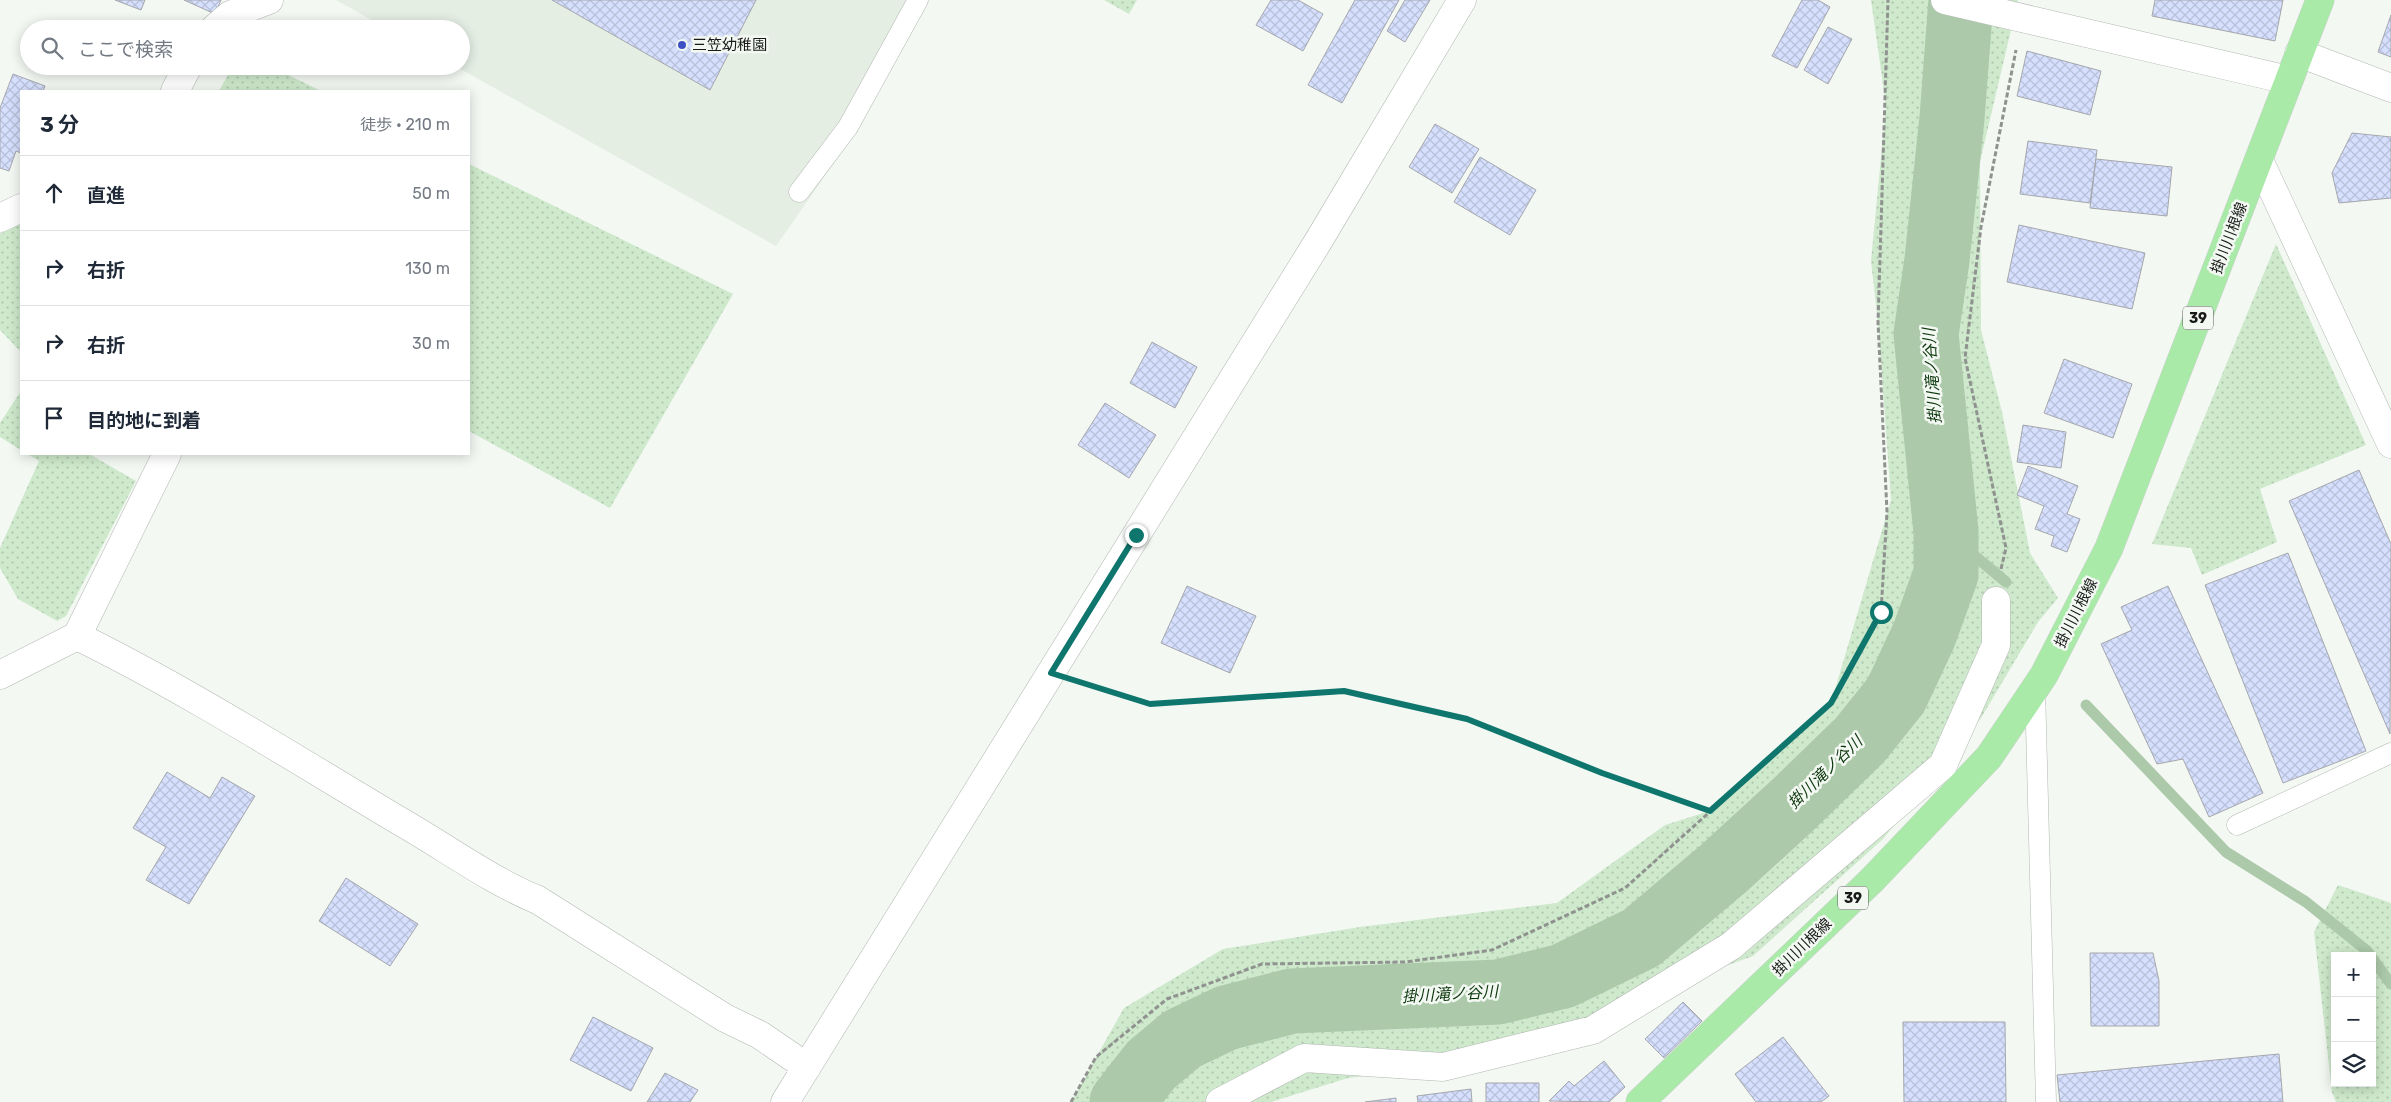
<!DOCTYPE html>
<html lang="ja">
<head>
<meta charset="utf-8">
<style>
	body { margin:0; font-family:Rubik,"Noto Sans JP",sans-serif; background:#f2f2f3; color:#1f2937 }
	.controls { position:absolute; right:15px; bottom:15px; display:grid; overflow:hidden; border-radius:0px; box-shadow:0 2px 12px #0003 }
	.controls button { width:45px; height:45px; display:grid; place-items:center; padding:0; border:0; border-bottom:1px solid #e0e1e3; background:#fff; color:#1f2937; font:25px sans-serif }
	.stop { position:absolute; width:15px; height:15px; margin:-11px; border:4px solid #0f766e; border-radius:50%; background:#fff }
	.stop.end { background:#0f766e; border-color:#fff; box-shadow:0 1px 5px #0008 }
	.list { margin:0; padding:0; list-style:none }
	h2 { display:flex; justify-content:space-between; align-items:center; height:65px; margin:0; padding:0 20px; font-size:21px }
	h2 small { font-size:16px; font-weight:400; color:#747a83 }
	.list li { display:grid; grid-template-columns:32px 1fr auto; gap:15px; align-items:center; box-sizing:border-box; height:75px; padding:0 20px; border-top:1px solid #e0e1e3 }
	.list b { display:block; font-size:19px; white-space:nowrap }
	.list em { font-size:16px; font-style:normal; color:#747a83 }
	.icon { flex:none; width:28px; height:28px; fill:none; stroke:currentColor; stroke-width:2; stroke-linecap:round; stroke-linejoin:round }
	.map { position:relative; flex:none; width:2391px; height:1102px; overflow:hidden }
	.search { position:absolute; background:#fff; box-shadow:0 2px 12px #0003; left:20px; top:20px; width:450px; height:55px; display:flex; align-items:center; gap:12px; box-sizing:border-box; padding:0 18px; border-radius:28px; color:#747a83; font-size:19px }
	.panel { position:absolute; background:#fff; box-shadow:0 2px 12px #0003; left:20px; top:90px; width:450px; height:365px; border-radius:0px }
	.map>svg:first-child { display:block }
	.built { fill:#e4eee3 }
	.grass { fill:url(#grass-dots); fill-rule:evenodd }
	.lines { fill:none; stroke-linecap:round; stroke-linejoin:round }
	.stream { stroke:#acc9aa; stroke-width:11 }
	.river { stroke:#acc9aa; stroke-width:65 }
	.building { fill:url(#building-cross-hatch); stroke:#a5a7ac }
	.lane-casing { stroke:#b2b7b2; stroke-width:21 }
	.street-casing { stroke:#b2b7b2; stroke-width:29 }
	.primary-casing { stroke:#d1d1d1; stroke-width:29 }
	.path { stroke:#8f928f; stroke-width:3; stroke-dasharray:5 2.5; stroke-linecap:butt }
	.lane { stroke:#fff; stroke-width:20 }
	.street { stroke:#fff; stroke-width:28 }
	.primary { stroke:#a9eaa9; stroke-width:28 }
	.route { stroke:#0f766e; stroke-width:6 }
	.poi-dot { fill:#3e50c4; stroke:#f3f8f3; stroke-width:2 }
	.labels { text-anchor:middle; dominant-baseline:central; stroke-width:5; stroke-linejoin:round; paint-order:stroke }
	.shield { fill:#f3f8f3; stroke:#5a5c5a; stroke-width:1 }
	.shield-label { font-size:14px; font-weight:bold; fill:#181918 }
	.poi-label { font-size:15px; fill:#181918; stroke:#f3f8f3; text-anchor:start }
	.street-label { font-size:15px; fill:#181918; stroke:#f3f8f3 }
	.water-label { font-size:16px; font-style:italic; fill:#0c370d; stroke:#f3f8f3 }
</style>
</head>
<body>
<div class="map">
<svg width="2391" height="1102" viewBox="0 0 2391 1102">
	<defs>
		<pattern id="grass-dots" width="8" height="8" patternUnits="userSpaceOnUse" patternTransform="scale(1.25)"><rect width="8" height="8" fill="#cee9cc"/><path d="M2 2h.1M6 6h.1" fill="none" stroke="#b0c7ae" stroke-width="1.8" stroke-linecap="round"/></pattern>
		<pattern id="building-cross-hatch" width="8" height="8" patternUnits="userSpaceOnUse" patternTransform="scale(1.25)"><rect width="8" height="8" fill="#d6e0fe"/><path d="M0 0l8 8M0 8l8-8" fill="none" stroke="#b7c0d9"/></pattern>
	</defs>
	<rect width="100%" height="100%" fill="#f3f8f3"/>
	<path class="built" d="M336,0h582l-65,136 -77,110 -321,-180h6v-37h-73z"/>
	<path class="grass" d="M1104,0h33l-8,14z
		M1871,0h147l-38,162 1,168 21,82 28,141 28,45 -20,24 -57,96 -98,121 -130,117 -55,20 -151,78 -199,24 -77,24h-200l53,-94 99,-59 137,-22 197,-24 108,-78 45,-14 121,-108 60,-203 -13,-178 -7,-61 15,-155z
		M233,66h37l51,25h-102z
		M469,164l264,130 -123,214 -141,-77z
		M21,222v130l-21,-22v-96z
		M2276,244l90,201 -106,44 17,53 -75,33 -11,-27 -39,-4z
		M21,391v59l-21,-13v-14z
		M27,454h62l47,27 -70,135 -9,5 -39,-22 -18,-31v-20l39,-87z
		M2338,885l53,18v199h-55l-4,-10 -18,-160zM2335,956h37v127h-37z"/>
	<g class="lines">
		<path class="stream" d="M1946,532l60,50
			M2086,705l140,147 80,50 60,48 5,6
			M2372,958l19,26"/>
		<path class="river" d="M1122,1102l29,-37 31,-26 44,-21 66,-17 206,-9 65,-16 78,-38 83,-70 71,-65 65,-63 36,-45 28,-60 22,-61v-42l-20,-198 11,-74 15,-142 9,-118"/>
	</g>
	<path class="building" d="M115,0h30l-4,10z
		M184,0h37l-6,14z
		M552,0h204l-46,90z
		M1271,0h27l25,14 -20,37 -47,-26z
		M1355,0h44l-57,103 -34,-18z
		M1405,0h25l-25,42 -18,-11z
		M1802,0h16l12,7 -33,61 -25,-12z
		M2155,0h128l-8,41 -123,-25z
		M2391,15v42l-13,-5z
		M1828,27l24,12 -24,45 -24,-14z
		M2027,51l74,20 -11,44 -73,-19z
		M13,74l32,12 -2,5h-22v62l-5,-2 -7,20 -9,-3v-60z
		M1435,124l44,25 -27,44 -43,-26z
		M2352,133l39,4v61l-52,5 -7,-30z
		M2028,141l69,9 -7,53 -70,-9z
		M1480,157l56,33 -26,45 -56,-33z
		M2096,159l76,8 -5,49 -77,-8z
		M2019,225l126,28 -13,56 -125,-27z
		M1152,342l45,25 -22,41 -45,-25z
		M2064,359l68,25 -19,54 -69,-25z
		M1105,403l51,32 -27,43 -51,-33z
		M2023,425l43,7 -5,36 -44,-6z
		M2028,466l50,20 -11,28 13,5 -13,33 -16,-6 3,-10 -19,-7 9,-23 -27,-11z
		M2359,470l32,74 -1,190 -101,-233z
		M2288,553l78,198 -83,32 -78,-198z
		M1187,586l69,30 -26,57 -69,-30z
		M2168,586l95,207 -54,24 -26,-58 -26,5 -56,-120 31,-14 -11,-23z
		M167,772l43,26 12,-21 33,19 -66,108 -43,-24 20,-33 -33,-19z
		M346,878l72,46 -28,42 -71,-45z
		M2090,953h63l6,28v45h-68z
		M1683,1002l19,19 -38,37 -19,-19z
		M593,1017l60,31 -22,43 -61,-31z
		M1903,1022h102l1,80h-102z
		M1783,1037l46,59 -8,6h-65l-21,-28z
		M2279,1054l4,48h-223l-3,-27z
		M1604,1061l21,26 -16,15 -60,-1 20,-20 5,5z
		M665,1073l33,17 -8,12h-43z
		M1486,1083h53v19h-53z
		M1471,1089l1,13h-54l-1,-6z
		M1396,1098v4h-31z"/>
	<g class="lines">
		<defs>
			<path id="lane" d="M799,192l49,-65 70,-127
				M2035,688l11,414
				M2237,825l154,-72"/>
			<path id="street" d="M1945,0l343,80
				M214,29l16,-14 39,-15
				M2299,53l92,35
				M175,91l13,-25
				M2259,160l132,284
				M0,218l21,-10
				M167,454l-90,182c112,55 218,123 326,187 45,26 87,57 135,77l187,118 35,17 47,32
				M0,675l77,-39
				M785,1102l534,-862 143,-240
				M1220,1102l84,-44 139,9 150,-37 138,-84 212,-181 53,-120v-44"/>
			<path id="primary" d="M1640,1102l232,-222 117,-123 55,-82 65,-127 211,-548"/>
		</defs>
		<use href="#lane" class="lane-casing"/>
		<use href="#street" class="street-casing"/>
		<use href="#primary" class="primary-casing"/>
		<path class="path" d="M2001,569l5,-21 -41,-190 16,-131 35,-177
			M1082,682l68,22 194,-13 123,28 135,54 108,38
			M1071,1102l25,-45 71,-58 95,-35 143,-2 87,-12 133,-62 206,-185 50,-91 6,-100 -9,-190 10,-322"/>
		<use href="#lane" class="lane"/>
		<use href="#street" class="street"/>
		<use href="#primary" class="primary"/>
	</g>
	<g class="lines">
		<path class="route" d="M1136,535l-85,138 99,31 194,-13 123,28 135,54 108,38 121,-108 50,-91"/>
	</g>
	<circle class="poi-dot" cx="682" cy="45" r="5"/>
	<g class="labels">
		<g class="shield">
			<rect x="2183" y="306.5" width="30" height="23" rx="4"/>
			<rect x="1838" y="886.5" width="30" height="23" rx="4"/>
		</g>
		<g class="shield-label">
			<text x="2198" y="318">39</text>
			<text x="1853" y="898">39</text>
		</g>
		<g class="poi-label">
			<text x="692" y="45">三笠幼稚園</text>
		</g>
		<g class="street-label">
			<text transform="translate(2229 238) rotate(-69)">掛川川根線</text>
			<text transform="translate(2076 613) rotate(-63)">掛川川根線</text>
			<text transform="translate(1802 947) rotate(-44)">掛川川根線</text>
		</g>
		<g class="water-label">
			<text transform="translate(1932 376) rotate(-94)">掛川滝ノ谷川</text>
			<text transform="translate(1825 772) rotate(-44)">掛川滝ノ谷川</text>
			<text transform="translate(1450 994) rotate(-3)">掛川滝ノ谷川</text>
		</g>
	</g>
</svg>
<div class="controls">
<button>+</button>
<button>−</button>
<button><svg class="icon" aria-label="layers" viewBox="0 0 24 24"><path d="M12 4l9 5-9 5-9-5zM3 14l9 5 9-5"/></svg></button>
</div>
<div class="stop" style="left:1881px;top:612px"></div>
<div class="stop end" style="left:1136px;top:535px"></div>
<div class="search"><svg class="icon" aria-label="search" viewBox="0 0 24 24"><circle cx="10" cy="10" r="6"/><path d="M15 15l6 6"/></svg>ここで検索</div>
<section class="panel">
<h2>3 分<small>徒歩 · 210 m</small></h2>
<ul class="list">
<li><svg class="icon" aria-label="ahead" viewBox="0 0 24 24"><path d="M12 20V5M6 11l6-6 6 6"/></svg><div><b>直進</b></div><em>50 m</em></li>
<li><svg class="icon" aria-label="right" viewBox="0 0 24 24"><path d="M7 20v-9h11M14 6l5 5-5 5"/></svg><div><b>右折</b></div><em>130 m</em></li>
<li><svg class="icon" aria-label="right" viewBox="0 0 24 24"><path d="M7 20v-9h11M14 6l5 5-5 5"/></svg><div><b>右折</b></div><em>30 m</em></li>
<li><svg class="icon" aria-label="arrive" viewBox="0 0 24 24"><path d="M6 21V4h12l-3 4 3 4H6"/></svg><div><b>目的地に到着</b></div></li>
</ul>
</section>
</div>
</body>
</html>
